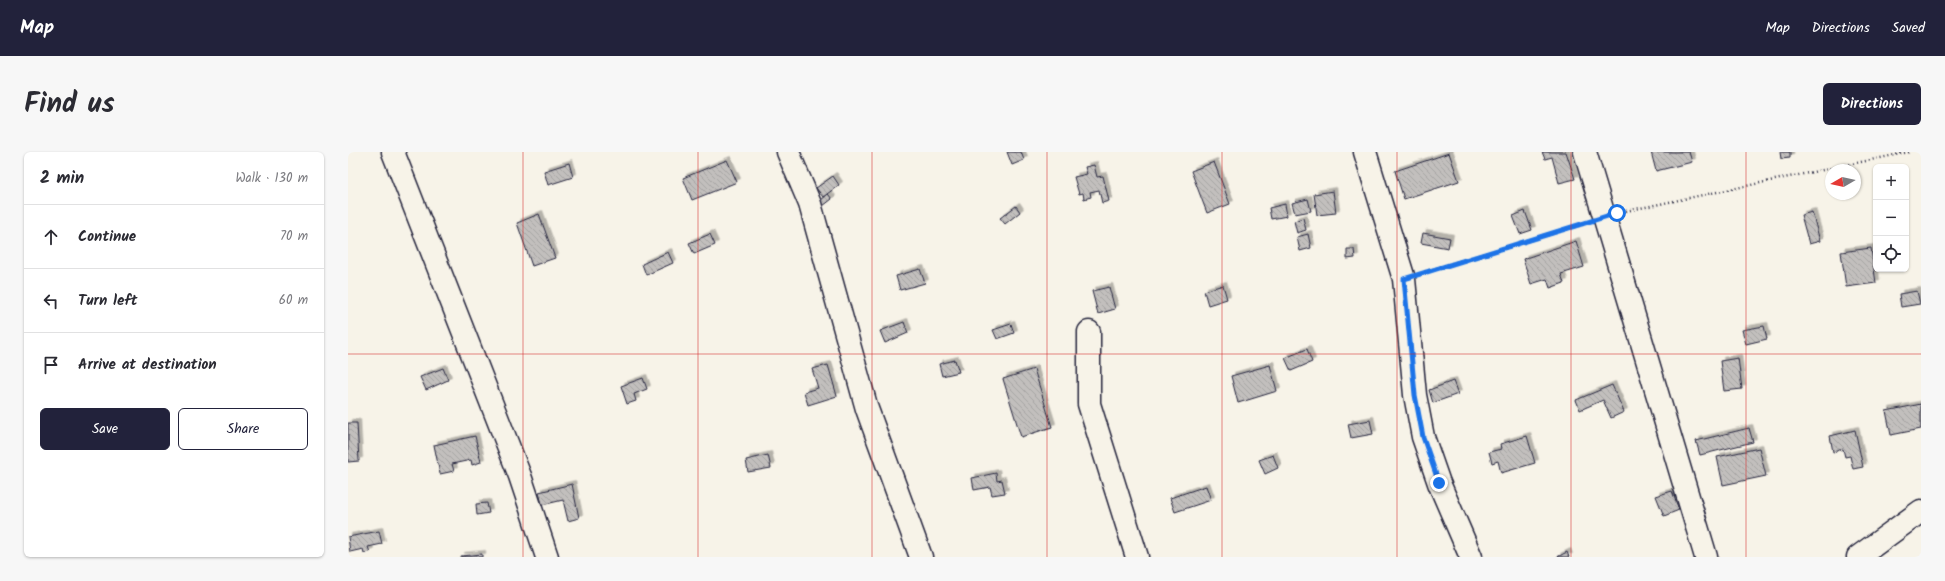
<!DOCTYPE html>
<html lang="en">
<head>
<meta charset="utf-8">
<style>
	body { margin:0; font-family:Kalam,sans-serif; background:#f7f7f7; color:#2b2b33 }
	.controls { position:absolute; right:12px; top:12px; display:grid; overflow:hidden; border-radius:6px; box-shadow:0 1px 3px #0004 }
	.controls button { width:36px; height:36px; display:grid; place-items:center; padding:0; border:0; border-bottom:1px solid #e1e1e2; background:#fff; color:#2b2b33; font:20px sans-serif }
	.compass { position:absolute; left:1477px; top:12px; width:36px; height:36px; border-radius:50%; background:#fff; box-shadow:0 1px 3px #0004; rotate:261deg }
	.stop { position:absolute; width:12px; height:12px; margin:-9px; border:3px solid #1a73e8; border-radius:50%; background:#fff }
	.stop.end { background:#1a73e8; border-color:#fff; box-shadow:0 1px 4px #0008 }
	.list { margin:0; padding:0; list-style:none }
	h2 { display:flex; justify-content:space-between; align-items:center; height:52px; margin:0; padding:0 16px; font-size:17px }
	h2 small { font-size:13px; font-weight:400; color:#7c7c81 }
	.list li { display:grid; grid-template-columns:26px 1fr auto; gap:12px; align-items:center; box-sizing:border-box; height:64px; padding:0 16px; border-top:1px solid #e1e1e2 }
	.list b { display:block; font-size:15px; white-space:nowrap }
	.list em { font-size:13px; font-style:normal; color:#7c7c81 }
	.actions { display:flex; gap:8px; padding:12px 16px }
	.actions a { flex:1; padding:9px 0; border:1px solid #22223b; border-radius:6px; text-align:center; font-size:14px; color:#22223b }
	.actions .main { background:#22223b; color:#fff }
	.icon { flex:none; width:22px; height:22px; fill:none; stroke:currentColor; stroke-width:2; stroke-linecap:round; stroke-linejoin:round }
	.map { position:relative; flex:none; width:1573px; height:405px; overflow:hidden; border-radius:6px }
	header { display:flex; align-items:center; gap:24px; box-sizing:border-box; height:56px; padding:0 20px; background:#22223b; color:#fff }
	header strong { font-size:19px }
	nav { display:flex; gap:22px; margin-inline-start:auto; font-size:14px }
	.intro { display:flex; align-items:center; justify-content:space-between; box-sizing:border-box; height:96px; padding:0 24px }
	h1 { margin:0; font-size:28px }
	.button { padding:10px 18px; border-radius:6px; background:#22223b; color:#fff; font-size:14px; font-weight:700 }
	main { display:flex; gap:24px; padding:0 24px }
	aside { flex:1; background:#fff; border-radius:6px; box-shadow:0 1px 3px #0004 }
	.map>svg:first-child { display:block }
	.building { fill:url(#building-back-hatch); stroke:#22223b; filter:url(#shadow) }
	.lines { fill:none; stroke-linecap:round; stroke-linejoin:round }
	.minor-casing { stroke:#22223b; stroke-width:25 }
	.path { stroke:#22223b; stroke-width:2.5; stroke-dasharray:1 3; stroke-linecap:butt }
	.minor { stroke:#f7f3e8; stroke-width:22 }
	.route { stroke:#1a73e8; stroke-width:5 }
	.grid { fill:none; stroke:#d62828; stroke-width:1; stroke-opacity:0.55 }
</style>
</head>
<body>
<header>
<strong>Map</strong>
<nav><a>Map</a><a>Directions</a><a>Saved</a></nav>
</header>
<div class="intro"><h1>Find us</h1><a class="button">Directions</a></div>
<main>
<aside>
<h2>2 min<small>Walk · 130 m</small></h2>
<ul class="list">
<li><svg class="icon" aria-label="ahead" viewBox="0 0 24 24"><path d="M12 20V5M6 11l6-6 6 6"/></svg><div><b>Continue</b></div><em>70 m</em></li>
<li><svg class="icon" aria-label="left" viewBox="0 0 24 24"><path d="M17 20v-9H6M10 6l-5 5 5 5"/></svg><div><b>Turn left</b></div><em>60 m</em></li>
<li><svg class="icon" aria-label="arrive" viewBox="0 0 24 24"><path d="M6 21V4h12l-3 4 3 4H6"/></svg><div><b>Arrive at destination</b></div></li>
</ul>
<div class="actions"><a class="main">Save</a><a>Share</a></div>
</aside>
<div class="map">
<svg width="1573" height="405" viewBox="0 0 1573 405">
	<defs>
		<pattern id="building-back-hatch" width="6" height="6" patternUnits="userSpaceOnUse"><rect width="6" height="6" fill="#c2bfbd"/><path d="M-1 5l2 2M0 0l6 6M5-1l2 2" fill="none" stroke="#a6a4a3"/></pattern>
		<filter id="shadow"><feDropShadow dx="3.5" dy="-3.5" stdDeviation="0" flood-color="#0004"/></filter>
	</defs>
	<rect width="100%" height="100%" fill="#f7f3e8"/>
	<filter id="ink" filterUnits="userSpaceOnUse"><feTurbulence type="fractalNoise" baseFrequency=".025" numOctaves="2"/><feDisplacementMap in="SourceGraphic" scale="8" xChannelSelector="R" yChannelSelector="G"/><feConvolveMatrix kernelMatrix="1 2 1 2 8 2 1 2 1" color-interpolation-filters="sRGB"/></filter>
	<g filter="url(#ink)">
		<path class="building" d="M659,0h14l3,8 -12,5z
			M1194,0h24l9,27 -16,4 -7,-26 -7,2z
			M1303,0h38l3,10 -36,9z
			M1432,0h10v6l-9,1z
			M1101,1l10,28 -55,18 -9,-28z
			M379,8l10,22 -45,18 -9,-22z
			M866,10l16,42 -23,9 -16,-42z
			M221,11l4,14 -25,8 -4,-14z
			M746,13l3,12 6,-1 6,25 -7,2 -3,-13 -9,2 1,5 -7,2 -1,-6 -4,1 -5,-17 13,-3 -2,-7z
			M485,24l6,9 -16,12 -7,-9z
			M985,39l3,22 -19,2 -3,-21z
			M480,42l4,5 -9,7 -4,-4z
			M960,47l3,12 -16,3 -3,-11z
			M937,52l2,12 -16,3 -2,-11z
			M668,54l4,6 -15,12 -5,-6z
			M1177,59l7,19 -12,4 -7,-18z
			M1464,60l8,29 -11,3 -8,-29z
			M191,62l16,44 -23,8 -15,-43z
			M955,66l3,12 -9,3 -3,-12z
			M1075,81l27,5 -2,10 -27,-5z
			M362,82l5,11 -21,9 -5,-11z
			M960,82l3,14 -11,3 -3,-14z
			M1228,89l8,26 -23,7 3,9 -14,5 -3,-9 -16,5 -8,-25z
			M1523,96l5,35 -30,4 -5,-35z
			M999,97h7l1,9 -8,1z
			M320,100l5,11 -27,12 -4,-11z
			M572,117l5,14 -25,7 -4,-14z
			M875,133l4,14 -19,6 -4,-14z
			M761,135l6,22 -17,5 -6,-23z
			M1569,139l3,13 -19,3 -2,-13z
			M556,170l4,11 -23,10 -5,-12z
			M663,172l3,9 -17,6 -4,-9z
			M1416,174l3,13 -21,5 -4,-14z
			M959,197l5,13 -21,9 -6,-13z
			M1390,206l4,31 -18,2 -4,-30z
			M607,208l4,12 -17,4 -3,-12z
			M480,213l9,31 -29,9 -4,-13 14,-4 -6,-19z
			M922,213l7,26 -39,12 -7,-27z
			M95,216l5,12 -22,10 -6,-13z
			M686,217l18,58 -31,10 -18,-58z
			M295,226l4,11 -13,5 2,7 -9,3 -6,-18z
			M1105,229l5,13 -25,9 -4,-13z
			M1264,233l12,27 -13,6 -8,-18 -23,10 -4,-10z
			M1573,252v25l-30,6 -5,-24z
			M1022,268l3,14 -22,4 -3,-14z
			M0,271h9l2,38 -11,1z
			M1401,276l4,14 -53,13 -4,-14z
			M1507,278l8,37 -10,2 -3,-13 -5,1 -2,-8 -10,3 -3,-16z
			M127,284l6,26 -9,3 -1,-5 -19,4 2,7 -14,3 -6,-29z
			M1179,284l8,27 -34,10 -3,-12 -6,2 -3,-11 12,-3 -1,-5z
			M1411,296l7,28 -43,9 -6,-28z
			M420,303l3,13 -23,4 -2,-12z
			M925,303l5,13 -13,6 -6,-14z
			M648,321l1,8 5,-1 3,13 -13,2 -2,-8 -16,3 -2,-12z
			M224,332l7,34 -11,3 -5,-21 -21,5 -3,-13z
			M858,334l5,14 -36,12 -5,-14z
			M1324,339l7,19 -15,6 -8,-20z
			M139,351l2,10 -12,2 -1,-11z
			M31,379l3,13 -14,3 2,5 -6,1 -1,-4 -13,3 -2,-15z
			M1219,400l2,5h-12z
			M134,402v3h-21v-1z"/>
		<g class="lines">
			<defs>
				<path id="minor" d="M45,0l127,324 27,81
					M440,0l22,52 57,205 54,148
					M1017,0l39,127 11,116 8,42 16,46 32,74
					M1237,0l121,405
					M741,180v72l48,153
					M1510,405l63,-46"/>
			</defs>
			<use href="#minor" class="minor-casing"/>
			<path class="path" d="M1278,59l283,-59
				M1077,120l158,-48"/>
			<use href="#minor" class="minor"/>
		</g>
	</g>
	<g class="lines" filter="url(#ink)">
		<path class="route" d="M1091,331l-16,-46 -8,-42 -11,-116 213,-66"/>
	</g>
	<path class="grid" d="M175,0v405M350,0v405M524,0v405M699,0v405M874,0v405M1049,0v405M1223,0v405M1398,0v405M0,202h1573"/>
</svg>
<div class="controls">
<button>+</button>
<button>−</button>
<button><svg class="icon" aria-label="locate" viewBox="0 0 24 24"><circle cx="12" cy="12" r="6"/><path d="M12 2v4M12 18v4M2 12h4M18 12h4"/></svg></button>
</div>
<svg class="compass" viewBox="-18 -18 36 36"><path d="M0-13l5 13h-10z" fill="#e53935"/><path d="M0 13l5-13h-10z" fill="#7c7c81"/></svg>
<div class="stop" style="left:1269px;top:61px"></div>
<div class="stop end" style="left:1091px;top:331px"></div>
</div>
</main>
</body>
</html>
